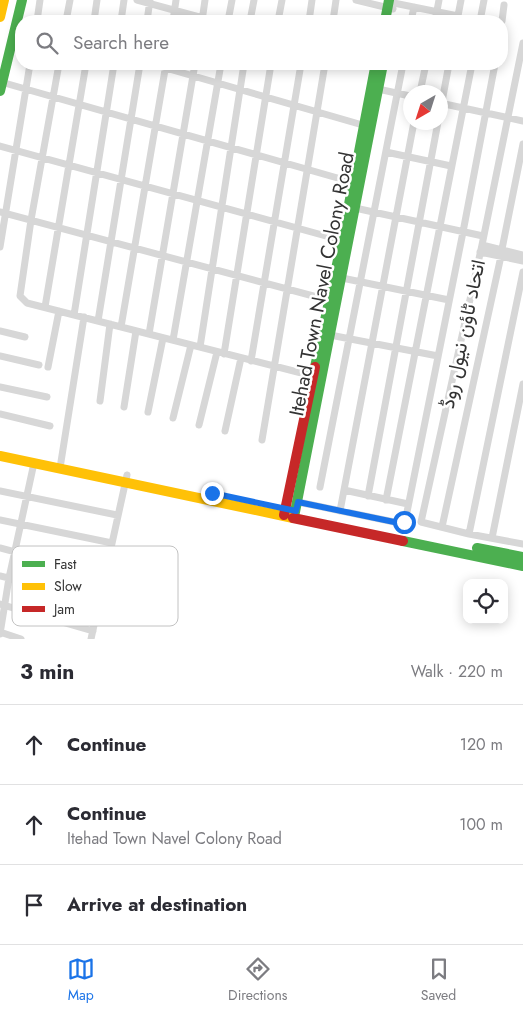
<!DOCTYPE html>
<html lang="en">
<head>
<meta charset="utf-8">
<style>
	body { margin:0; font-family:Jost,Vazirmatn,sans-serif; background:#f2f2f3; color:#2b2b33 }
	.controls { position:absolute; right:15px; bottom:15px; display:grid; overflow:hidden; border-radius:10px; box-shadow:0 2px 12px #0003 }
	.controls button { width:45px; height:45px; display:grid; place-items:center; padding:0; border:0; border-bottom:1px solid #e1e1e2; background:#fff; color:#2b2b33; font:25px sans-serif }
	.compass { position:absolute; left:403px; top:85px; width:45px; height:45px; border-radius:50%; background:#fff; box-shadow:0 2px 12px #0003; rotate:219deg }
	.stop { position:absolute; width:15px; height:15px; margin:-11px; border:4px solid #1a73e8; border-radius:50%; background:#fff }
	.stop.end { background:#1a73e8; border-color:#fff; box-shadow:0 1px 5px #0008 }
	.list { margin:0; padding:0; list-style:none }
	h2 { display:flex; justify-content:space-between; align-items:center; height:65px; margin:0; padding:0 20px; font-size:21px }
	h2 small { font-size:16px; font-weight:400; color:#7c7c81 }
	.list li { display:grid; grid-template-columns:32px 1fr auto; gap:15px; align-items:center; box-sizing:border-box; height:80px; padding:0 20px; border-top:1px solid #e1e1e2 }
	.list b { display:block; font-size:19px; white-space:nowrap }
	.list p { margin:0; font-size:16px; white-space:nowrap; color:#7c7c81 }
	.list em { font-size:16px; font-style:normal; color:#7c7c81 }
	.icon { flex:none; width:28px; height:28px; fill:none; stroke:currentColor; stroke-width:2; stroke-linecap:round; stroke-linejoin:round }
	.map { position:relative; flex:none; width:523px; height:639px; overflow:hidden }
	.search { position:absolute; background:#fff; box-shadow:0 2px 12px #0003; left:15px; right:15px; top:15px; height:55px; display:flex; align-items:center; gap:12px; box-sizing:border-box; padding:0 18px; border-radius:20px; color:#7c7c81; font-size:19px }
	.sheet { height:305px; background:#fff }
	nav { display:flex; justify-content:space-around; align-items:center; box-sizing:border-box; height:70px; border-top:1px solid #e1e1e2; background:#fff; font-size:14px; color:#7c7c81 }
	nav a { display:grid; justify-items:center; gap:2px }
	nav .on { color:#1a73e8 }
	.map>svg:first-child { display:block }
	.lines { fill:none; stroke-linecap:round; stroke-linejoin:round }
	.street { stroke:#d7d7d7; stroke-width:7 }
	.fast { stroke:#4caf50; stroke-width:10 }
	.slow { stroke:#ffc107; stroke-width:10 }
	.jam { stroke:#c62828; stroke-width:10 }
	.route { stroke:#1a73e8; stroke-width:6 }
	.labels { text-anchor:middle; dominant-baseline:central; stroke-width:5; stroke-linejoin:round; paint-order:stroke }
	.street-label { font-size:20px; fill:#333; stroke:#fff }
	.key { fill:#fff; stroke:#c2c2c2; stroke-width:1 }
	.key-label { font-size:14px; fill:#333 }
</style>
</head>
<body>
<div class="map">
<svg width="523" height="639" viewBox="0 0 523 639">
	<rect width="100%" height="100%" fill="#fff"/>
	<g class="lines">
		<path class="street" d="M137,0l77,21
			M356,0l37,9
			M394,3l64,13
			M37,21l3,-21
			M66,21l4,-21
			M94,21l3,-21
			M121,21l3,-21
			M147,21l3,-21
			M173,21l3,-21
			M202,21l3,-21
			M228,21l4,-21
			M250,21l4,-21
			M278,21l4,-21
			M309,21l3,-21
			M333,21l3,-21
			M411,21l3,-14
			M435,21l4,-21
			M457,21l4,-21
			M480,21l4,-21
			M502,21l2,-16
			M523,43l-41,202 -61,277 48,12 54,10
			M59,64l-28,156 -11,76 7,7 290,74
			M152,64l214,62
			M1,82l354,101
			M378,89l32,7
			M420,92l6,-28
			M440,103l83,18
			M441,107l8,-43
			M0,146l344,95
			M386,152l65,14
			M355,208l128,28
			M0,212l332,89
			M482,245l41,10
			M0,247l30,-183
			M502,249l21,-105
			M480,252l43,9
			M342,278l107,22
			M45,307l41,-243
			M74,315l40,-251
			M98,321l42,-257
			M121,327l45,-263
			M0,331l25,6
			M149,334l46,-270
			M330,335l108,21
			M173,340l48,-276
			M200,347l44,-283
			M224,354l47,-290
			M0,356l39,9
			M251,361l50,-297
			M48,367l11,-56
			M0,387l47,10
			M100,401l10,-77
			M124,407l12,-76
			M148,412l15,-74
			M0,414l50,12
			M173,418l18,-73
			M199,425l18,-73
			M225,431l16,-73
			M262,440l63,-376
			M60,468l24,-151
			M320,487l83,-423
			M344,490l64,14
			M0,491l117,24
			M368,496l70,-374
			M386,500l86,-436
			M298,502l101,21 5,-1 2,-5 57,-285 32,-168
			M340,511l74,-389
			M0,520l112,23
			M442,527l59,-271
			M469,534l54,-262
			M492,538l31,-154
			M0,548l105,28
			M0,576l99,24
			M0,604l93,27
			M0,632l21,7
			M0,634l9,-56 25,-115
			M91,639l36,-164"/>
		<path class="fast" d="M385,21l4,-21
			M0,91l22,-91
			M315,367l27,-126 33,-173
			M294,517l89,-453
			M403,541l120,25
			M477,548l46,9"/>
		<path class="slow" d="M0,17l4,-17
			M0,456l293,62"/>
		<path class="jam" d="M284,515l31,-148
			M293,518l110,23"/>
	</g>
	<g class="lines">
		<path class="route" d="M212,493l84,18 2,-9 101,21 5,-1"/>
	</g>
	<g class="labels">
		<g class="street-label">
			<text transform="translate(322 284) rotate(-79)">Itehad Town Navel Colony Road</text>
			<text transform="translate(463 334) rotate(-78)">اتحاد ٹاؤن نیول روڈ</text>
		</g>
	</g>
	<rect x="12" y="546" width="166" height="80" rx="8" class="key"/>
	<rect x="22" y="561" width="23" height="6" fill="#4caf50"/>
	<rect x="22" y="583" width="23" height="7" fill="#ffc107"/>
	<rect x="22" y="606" width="23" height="6" fill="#c62828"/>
	<g class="key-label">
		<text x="54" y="569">Fast</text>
		<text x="54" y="591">Slow</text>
		<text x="54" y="614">Jam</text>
	</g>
</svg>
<div class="controls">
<button><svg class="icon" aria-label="locate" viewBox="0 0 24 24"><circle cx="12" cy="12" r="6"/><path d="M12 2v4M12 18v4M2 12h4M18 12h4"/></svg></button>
</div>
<svg class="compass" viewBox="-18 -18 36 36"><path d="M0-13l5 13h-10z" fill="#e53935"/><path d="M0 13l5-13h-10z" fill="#7c7c81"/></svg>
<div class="stop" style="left:404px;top:522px"></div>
<div class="stop end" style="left:212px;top:493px"></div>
<div class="search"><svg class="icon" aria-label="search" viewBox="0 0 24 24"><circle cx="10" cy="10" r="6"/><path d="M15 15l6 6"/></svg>Search here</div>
</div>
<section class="sheet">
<h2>3 min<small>Walk · 220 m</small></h2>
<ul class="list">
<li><svg class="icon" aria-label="ahead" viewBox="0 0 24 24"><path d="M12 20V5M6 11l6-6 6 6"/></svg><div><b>Continue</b></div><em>120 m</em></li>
<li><svg class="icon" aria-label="ahead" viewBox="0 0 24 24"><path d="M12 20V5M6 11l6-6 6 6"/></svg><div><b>Continue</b><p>Itehad Town Navel Colony Road</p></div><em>100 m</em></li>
<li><svg class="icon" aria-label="arrive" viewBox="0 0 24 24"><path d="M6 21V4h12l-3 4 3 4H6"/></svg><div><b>Arrive at destination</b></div></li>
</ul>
</section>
<nav>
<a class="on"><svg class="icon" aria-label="map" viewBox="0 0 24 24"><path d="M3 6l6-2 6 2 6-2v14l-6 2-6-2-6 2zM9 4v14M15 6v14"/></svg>Map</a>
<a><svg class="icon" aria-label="directions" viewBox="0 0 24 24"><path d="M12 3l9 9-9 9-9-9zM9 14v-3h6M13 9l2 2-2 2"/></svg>Directions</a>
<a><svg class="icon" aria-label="saved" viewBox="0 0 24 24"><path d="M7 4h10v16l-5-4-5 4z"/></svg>Saved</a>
</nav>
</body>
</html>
